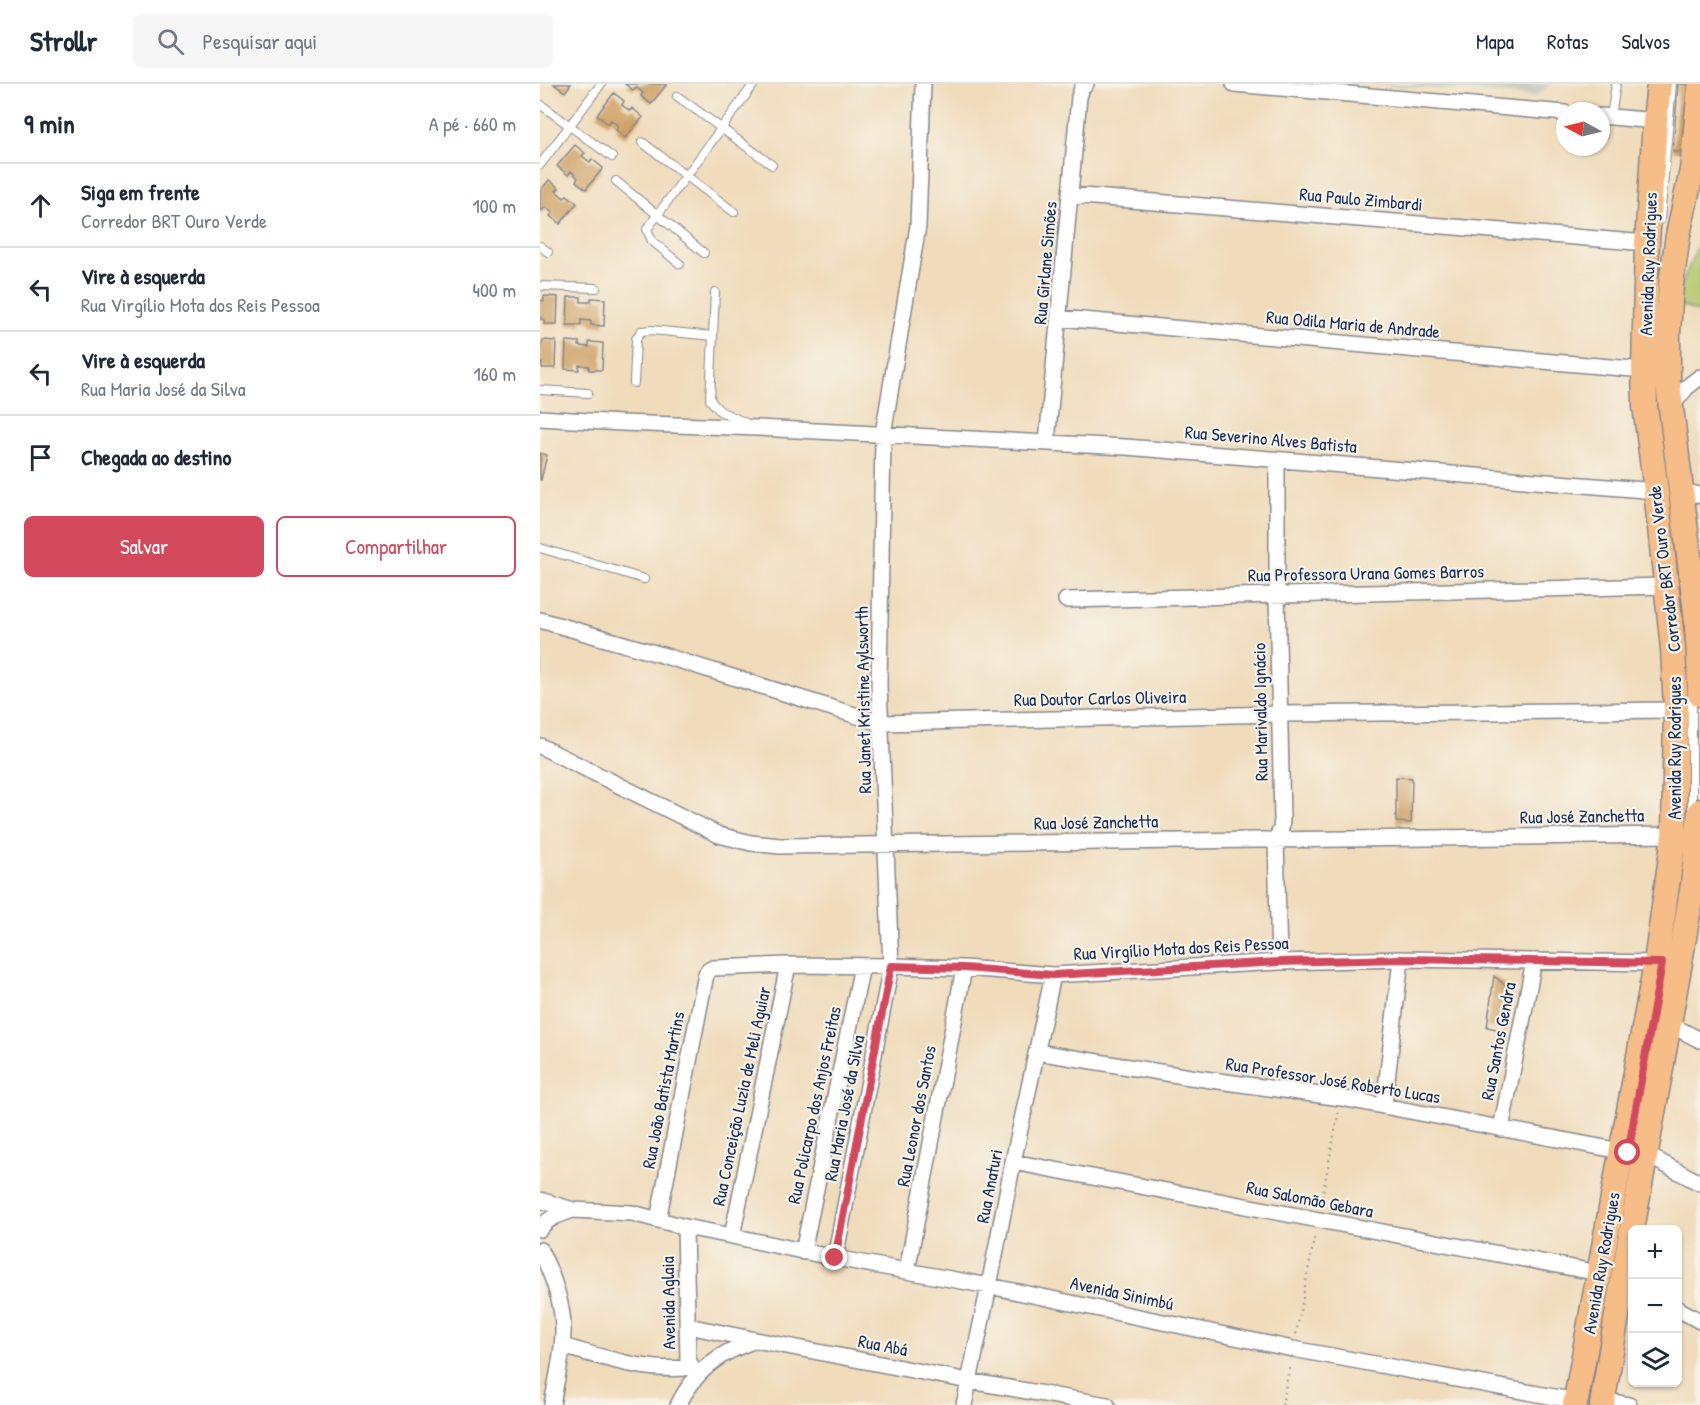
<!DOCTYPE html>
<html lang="pt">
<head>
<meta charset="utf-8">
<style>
	body { margin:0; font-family:"Patrick Hand",sans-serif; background:#f6f6f7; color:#1f2937 }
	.controls { position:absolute; right:18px; bottom:18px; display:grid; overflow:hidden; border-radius:9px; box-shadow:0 2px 4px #0004 }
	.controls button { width:54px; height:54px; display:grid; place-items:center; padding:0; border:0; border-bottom:2px solid #e0e1e3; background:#fff; color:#1f2937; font:30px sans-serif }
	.compass { position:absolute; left:1016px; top:18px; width:54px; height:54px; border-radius:50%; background:#fff; box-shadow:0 2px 4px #0004; rotate:277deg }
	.stop { position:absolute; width:18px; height:18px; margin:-14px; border:4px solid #d1495b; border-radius:50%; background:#fff }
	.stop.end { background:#d1495b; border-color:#fff; box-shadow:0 2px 6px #0008 }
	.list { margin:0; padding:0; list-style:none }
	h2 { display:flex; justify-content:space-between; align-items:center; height:78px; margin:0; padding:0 24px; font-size:26px }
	h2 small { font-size:20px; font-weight:400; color:#747a83 }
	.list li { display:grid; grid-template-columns:39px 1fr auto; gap:18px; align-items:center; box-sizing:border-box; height:84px; padding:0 24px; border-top:2px solid #e0e1e3 }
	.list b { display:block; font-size:22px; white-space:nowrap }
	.list p { margin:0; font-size:20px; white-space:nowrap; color:#747a83 }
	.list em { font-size:20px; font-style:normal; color:#747a83 }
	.actions { display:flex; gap:12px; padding:18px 24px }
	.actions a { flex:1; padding:14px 0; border:2px solid #d1495b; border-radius:9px; text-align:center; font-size:21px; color:#d1495b }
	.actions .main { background:#d1495b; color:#fff }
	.icon { flex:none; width:33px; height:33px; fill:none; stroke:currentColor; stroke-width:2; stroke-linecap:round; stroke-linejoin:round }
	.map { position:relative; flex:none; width:1160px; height:1321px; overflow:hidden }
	header { display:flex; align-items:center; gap:36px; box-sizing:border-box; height:84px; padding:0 30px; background:#fff; border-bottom:2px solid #e0e1e3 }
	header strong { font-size:28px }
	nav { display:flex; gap:33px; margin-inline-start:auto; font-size:21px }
	.search { width:420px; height:54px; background:#f6f6f7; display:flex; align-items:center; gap:15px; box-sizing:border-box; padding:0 21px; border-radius:9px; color:#747a83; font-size:22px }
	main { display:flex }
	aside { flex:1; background:#fff }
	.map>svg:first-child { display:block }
	.industrial { fill:#c3c6b9 }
	.green { fill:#b2c86d; stroke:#667c66; stroke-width:1.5 }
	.building { fill:#cd9f62 }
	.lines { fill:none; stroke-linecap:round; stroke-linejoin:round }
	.service-casing { stroke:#86868c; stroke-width:10 }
	.minor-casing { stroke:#86868c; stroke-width:18 }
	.primary-casing { stroke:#86868c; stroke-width:27 }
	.path { stroke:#86868c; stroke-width:2; stroke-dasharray:1.5 4.5; stroke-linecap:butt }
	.service { stroke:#fff; stroke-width:8 }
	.minor { stroke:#fff; stroke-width:15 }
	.primary { stroke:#f7bd88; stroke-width:24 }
	.route { stroke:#d1495b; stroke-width:8 }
	.labels { text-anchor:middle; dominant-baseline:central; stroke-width:4.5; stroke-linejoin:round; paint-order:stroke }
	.street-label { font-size:18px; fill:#1b2f5e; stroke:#f7f3e8 }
</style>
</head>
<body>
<header>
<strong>Strollr</strong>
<div class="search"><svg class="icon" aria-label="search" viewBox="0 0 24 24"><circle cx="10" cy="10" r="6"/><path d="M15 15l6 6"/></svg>Pesquisar aqui</div>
<nav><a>Mapa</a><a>Rotas</a><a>Salvos</a></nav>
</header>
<main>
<aside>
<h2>9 min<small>A pé · 660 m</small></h2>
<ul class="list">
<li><svg class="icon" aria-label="ahead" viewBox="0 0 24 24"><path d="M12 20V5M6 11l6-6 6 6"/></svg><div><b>Siga em frente</b><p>Corredor BRT Ouro Verde</p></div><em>100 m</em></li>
<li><svg class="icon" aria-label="left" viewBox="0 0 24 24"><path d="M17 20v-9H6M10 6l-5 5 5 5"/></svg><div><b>Vire à esquerda</b><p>Rua Virgílio Mota dos Reis Pessoa</p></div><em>400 m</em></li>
<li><svg class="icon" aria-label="left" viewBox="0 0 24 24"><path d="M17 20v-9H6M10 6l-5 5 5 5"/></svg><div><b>Vire à esquerda</b><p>Rua Maria José da Silva</p></div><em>160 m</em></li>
<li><svg class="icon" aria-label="arrive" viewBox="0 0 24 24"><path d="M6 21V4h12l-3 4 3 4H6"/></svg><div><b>Chegada ao destino</b></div></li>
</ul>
<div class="actions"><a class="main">Salvar</a><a>Compartilhar</a></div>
</aside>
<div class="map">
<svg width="1160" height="1321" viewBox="0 0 1160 1321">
	<rect width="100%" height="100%" fill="#f7f3e8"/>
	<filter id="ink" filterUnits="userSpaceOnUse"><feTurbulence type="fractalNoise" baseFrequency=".0167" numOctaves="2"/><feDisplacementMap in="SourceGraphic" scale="12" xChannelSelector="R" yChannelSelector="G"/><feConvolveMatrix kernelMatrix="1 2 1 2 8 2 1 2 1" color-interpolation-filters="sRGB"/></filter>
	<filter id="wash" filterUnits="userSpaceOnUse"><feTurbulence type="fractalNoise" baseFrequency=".008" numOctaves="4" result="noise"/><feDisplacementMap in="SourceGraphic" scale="24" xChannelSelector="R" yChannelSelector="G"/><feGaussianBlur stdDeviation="1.35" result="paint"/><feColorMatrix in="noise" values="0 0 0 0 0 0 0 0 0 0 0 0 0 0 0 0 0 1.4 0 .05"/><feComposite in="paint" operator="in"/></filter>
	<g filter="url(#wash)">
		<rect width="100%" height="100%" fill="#f0dcbb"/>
		<path class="industrial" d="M828,0h183l-15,12z"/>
		<path class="green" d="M1160,156v73l-26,-10z"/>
		<g id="blocks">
			<path class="building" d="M14,0h17l-6,8z
				M85,0h42l-16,20 -10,-8 2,-3 -7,-6 -3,3z
				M1138,0h10l-5,68h-10z
				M74,9l10,8 -2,4 8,6 2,-3 11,9 -18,21 -9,-8 2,-4 -7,-6 -3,4 -11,-9z
				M35,61l10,8 -3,3 8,6 2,-3 11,9 -17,21 -10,-8 2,-3 -7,-7 -3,4 -11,-9z
				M9,96l10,8 -3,3 8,7 3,-3 10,8 -17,21 -10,-8 3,-3 -8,-6 -3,4 -2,-2v-18z
				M4,212l14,1 -1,27h-13v-5h-4v-19l4,1z
				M28,213h13v5h10v-4l14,1 -1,27 -13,-1v-4l-10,-1v5h-14z
				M3,256l13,1 -1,27h-13v-5h-2v-19h2z
				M26,257l13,1v4l10,1v-5l14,1 -1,27h-13v-4l-10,-1v5l-14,-1z
				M0,369l7,2 -6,25h-1z
				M856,693l16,1 -1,45 -15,-1z
				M954,892l17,14 -6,41 -18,-4z"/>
		</g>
	</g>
	<g filter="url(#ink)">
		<use href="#blocks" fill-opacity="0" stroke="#86868c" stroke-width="1.5"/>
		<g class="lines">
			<defs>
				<path id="service" d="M137,12l95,69
					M0,20l72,53
					M1071,33l5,-33
					M102,58l92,70
					M0,81l61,-81
					M76,97l88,72
					M1120,136l12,-136
					M0,162l8,6
					M140,180l-28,-23 -5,-12 107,-145
					M0,202l56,2
					M173,252l2,-44
					M94,299l2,-44 5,-8 11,-1 61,6 -3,64 10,11 28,13
					M0,306l48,3
					M0,464l104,31
					M1152,728v-117"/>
				<path id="minor" d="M694,0l331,29
					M1061,32l54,5
					M530,111l577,48
					M520,234l584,52
					M1131,323l16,-20 13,-10
					M0,334l81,5 137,5 368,19 530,44
					M507,358l32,-345 3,-9 4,-4
					M737,376v135l5,224 -1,10 -5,10 3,123
					M1141,407l19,4
					M526,516l600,-14
					M0,536l122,35 218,68 400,-9 396,-4
					M0,662l179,89 32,8 29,3 894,-11
					M1129,940l31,16
					M497,968l153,25 151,21 280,53
					M844,1022l17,-147
					M961,1045l33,-168
					M1105,1070l55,29
					M473,1078l586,111
					M0,1116l33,10 59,3 53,14 47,9 103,22 154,28 304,63 283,52
					M120,1135l-1,-4 47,-241 3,-4 4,-2 75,-3 103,1 73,2 89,7 226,-13 122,-3 255,4
					M145,1143l3,133 9,16
					M0,1145c7,-11 21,-15 33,-19
					M192,1152l56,-271
					M0,1166c12,24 22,49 23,76 1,26 -7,54 -11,79
					M263,1168l59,-286
					M295,1174l56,-292 -12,-280 4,-252 35,-208 5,-142
					M367,1187l57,-303
					M1138,1225l22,12
					M148,1242l68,14
					M22,1262c41,11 87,28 130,21
					M1063,1316l26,5
					M138,1321c18,-35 40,-52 78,-65l213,41 138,24
					M424,1321l25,-119 24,-124 40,-187"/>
				<path id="primary" d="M1160,4l-8,82 -14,65 -7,49 -3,49v50l28,230 3,43 1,38
					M1035,1321l81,-442 18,-128 2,-125 -3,-62 -17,-157 -11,-85 -1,-36 3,-127 8,-122 4,-37
					M1062,1321l21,-125 57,-318 13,-78 7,-73"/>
			</defs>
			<use href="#service" class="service-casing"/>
			<use href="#minor" class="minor-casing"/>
			<use href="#primary" class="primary-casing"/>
			<path class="path" d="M780,1124l19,-98
				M756,1250l19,-100
				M742,1321l8,-41"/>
			<use href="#service" class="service"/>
			<use href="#minor" class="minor"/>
			<use href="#primary" class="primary"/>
		</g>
	</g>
	<g class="lines" filter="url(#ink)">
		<path class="route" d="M295,1174l56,-292 73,2 89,7 226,-13 122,-3 261,4 -34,190"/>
	</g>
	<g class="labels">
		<g class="street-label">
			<text transform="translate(821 115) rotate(5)">Rua Paulo Zimbardi</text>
			<text transform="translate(505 179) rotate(-85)">Rua Girlane Simões</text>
			<text transform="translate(1108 180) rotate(-88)">Avenida Ruy Rodrigues</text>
			<text transform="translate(813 240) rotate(5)">Rua Odila Maria de Andrade</text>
			<text transform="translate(731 355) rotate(5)">Rua Severino Alves Batista</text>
			<text transform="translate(1124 485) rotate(-97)">Corredor BRT Ouro Verde</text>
			<text transform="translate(826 489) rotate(-1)">Rua Professora Urana Gomes Barros</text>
			<text transform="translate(560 614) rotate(-1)">Rua Doutor Carlos Oliveira</text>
			<text transform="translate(323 616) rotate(-91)">Rua Janet Kristine Aylsworth</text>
			<text transform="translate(720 628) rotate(-91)">Rua Marivaldo Ignácio</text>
			<text transform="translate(1134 664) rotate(-90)">Avenida Ruy Rodrigues</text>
			<text transform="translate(1042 732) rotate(-1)">Rua José Zanchetta</text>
			<text transform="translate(556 738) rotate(-1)">Rua José Zanchetta</text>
			<text transform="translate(641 864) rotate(-3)">Rua Virgílio Mota dos Reis Pessoa</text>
			<text transform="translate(958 957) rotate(-79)">Rua Santos Gendra</text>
			<text transform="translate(793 996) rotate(9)">Rua Professor José Roberto Lucas</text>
			<text transform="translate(123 1006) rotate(-79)">Rua João Batista Martins</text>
			<text transform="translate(201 1012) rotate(-78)">Rua Conceição Luzia de Meli Aguiar</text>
			<text transform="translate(274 1021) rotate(-78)">Rua Policarpo dos Anjos Freitas</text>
			<text transform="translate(304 1024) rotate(-79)">Rua Maria José da Silva</text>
			<text transform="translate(376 1032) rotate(-79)">Rua Leonor dos Santos</text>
			<text transform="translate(449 1102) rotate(-79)">Rua Anaturi</text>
			<text transform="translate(770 1115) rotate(11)">Rua Salomão Gebara</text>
			<text transform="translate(1061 1179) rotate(-80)">Avenida Ruy Rodrigues</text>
			<text transform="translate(582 1209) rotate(12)">Avenida Sinimbú</text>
			<text transform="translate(128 1219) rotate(-91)">Avenida Aglaia</text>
			<text transform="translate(343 1261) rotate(11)">Rua Abá</text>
		</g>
	</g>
</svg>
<div class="controls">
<button>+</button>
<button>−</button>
<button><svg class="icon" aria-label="layers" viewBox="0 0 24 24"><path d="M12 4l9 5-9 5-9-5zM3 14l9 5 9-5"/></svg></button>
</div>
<svg class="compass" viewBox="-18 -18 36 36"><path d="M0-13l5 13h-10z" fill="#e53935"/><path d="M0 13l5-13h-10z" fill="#747a83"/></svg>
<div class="stop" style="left:1088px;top:1069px"></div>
<div class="stop end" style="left:295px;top:1174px"></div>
</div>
</main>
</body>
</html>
